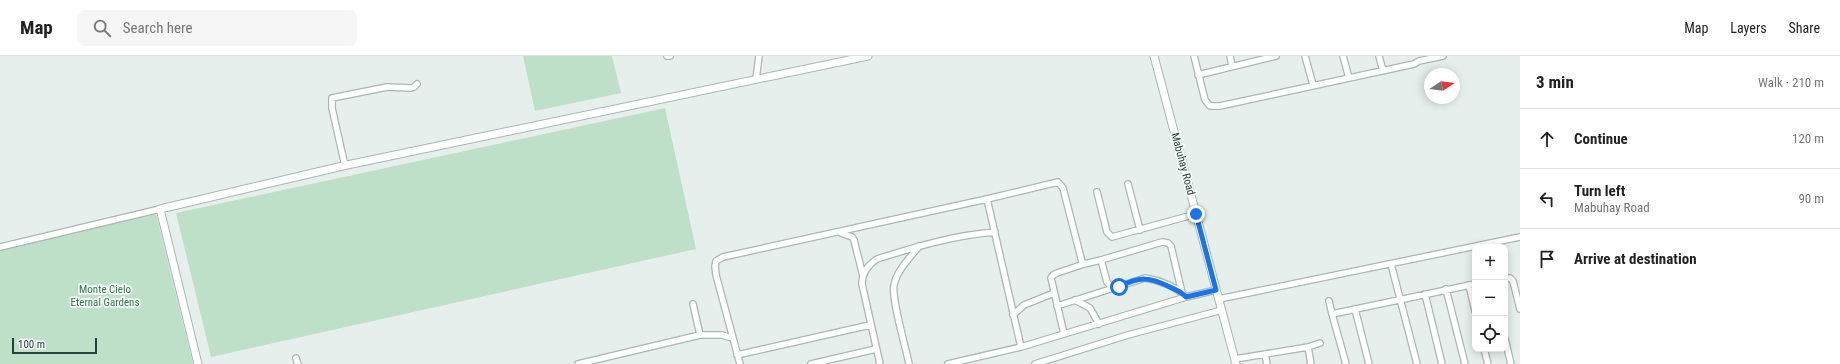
<!DOCTYPE html>
<html lang="en">
<head>
<meta charset="utf-8">
<style>
	body { margin:0; font-family:"Roboto Condensed",sans-serif; background:#f6f6f6; color:#222 }
	.controls { position:absolute; right:12px; bottom:12px; display:grid; overflow:hidden; border-radius:8px; box-shadow:0 2px 10px #0003 }
	.controls button { width:36px; height:36px; display:grid; place-items:center; padding:0; border:0; border-bottom:1px solid #e0e0e0; background:#fff; color:#222; font:20px sans-serif }
	.compass { position:absolute; left:1424px; top:12px; width:36px; height:36px; border-radius:50%; background:#fff; box-shadow:0 2px 10px #0003; rotate:77deg }
	.scale { position:absolute; left:12px; bottom:10px; width:85px; box-sizing:border-box; padding-left:4px; border:2px solid #24423a; border-top:0; font-size:11px; line-height:14px; white-space:nowrap; color:#24423a; -webkit-text-stroke:3px #f7fbf9; paint-order:stroke }
	.stop { position:absolute; width:12px; height:12px; margin:-9px; border:3px solid #1a73e8; border-radius:50%; background:#fff }
	.stop.end { background:#1a73e8; border-color:#fff; box-shadow:0 1px 4px #0008 }
	.list { margin:0; padding:0; list-style:none }
	h2 { display:flex; justify-content:space-between; align-items:center; height:52px; margin:0; padding:0 16px; font-size:17px }
	h2 small { font-size:13px; font-weight:400; color:#767676 }
	.list li { display:grid; grid-template-columns:26px 1fr auto; gap:12px; align-items:center; box-sizing:border-box; height:60px; padding:0 16px; border-top:1px solid #e0e0e0 }
	.list b { display:block; font-size:15px; white-space:nowrap }
	.list p { margin:0; font-size:13px; white-space:nowrap; color:#767676 }
	.list em { font-size:13px; font-style:normal; color:#767676 }
	.icon { flex:none; width:22px; height:22px; fill:none; stroke:currentColor; stroke-width:2; stroke-linecap:round; stroke-linejoin:round }
	.map { position:relative; flex:none; width:1520px; height:308px; overflow:hidden }
	header { display:flex; align-items:center; gap:24px; box-sizing:border-box; height:56px; padding:0 20px; background:#fff; border-bottom:1px solid #e0e0e0 }
	header strong { font-size:19px }
	nav { display:flex; gap:22px; margin-inline-start:auto; font-size:14px }
	.search { width:280px; height:36px; background:#f6f6f6; display:flex; align-items:center; gap:10px; box-sizing:border-box; padding:0 14px; border-radius:8px; color:#767676; font-size:15px }
	main { display:flex }
	aside { flex:1; background:#fff }
	.map>svg:first-child { display:block }
	.green { fill:#bfe0c8 }
	.lines { fill:none; stroke-linecap:round; stroke-linejoin:round }
	.minor-casing { stroke:#a8b8b2; stroke-width:8 }
	.tertiary-casing { stroke:#a8b8b2; stroke-width:9 }
	.minor { stroke:#fff; stroke-width:5.5 }
	.tertiary { stroke:#fff; stroke-width:7 }
	.route { stroke:#1a73e8; stroke-width:5 }
	.labels { text-anchor:middle; dominant-baseline:central; stroke-width:3.5; stroke-linejoin:round; paint-order:stroke }
	.street-label { font-size:11px; fill:#24423a; stroke:#f7fbf9 }
	.park-label { font-size:11px; fill:#2d7a4b; stroke:#f7fbf9 }
</style>
</head>
<body>
<header>
<strong>Map</strong>
<div class="search"><svg class="icon" aria-label="search" viewBox="0 0 24 24"><circle cx="10" cy="10" r="6"/><path d="M15 15l6 6"/></svg>Search here</div>
<nav><a>Map</a><a>Layers</a><a>Share</a></nav>
</header>
<main>
<div class="map">
<svg width="1520" height="308" viewBox="0 0 1520 308">
	<rect width="100%" height="100%" fill="#e6efeb"/>
	<path class="green" d="M523,0h89l9,37 -86,18z
		M665,52l31,141 -485,108 -35,-144z
		M156,158l37,150h-193v-114z"/>
	<g class="lines">
		<defs>
			<path id="minor" d="M667,0h3
				M1194,0l11,44 5,6h10l194,-42 5,-3 24,-5
				M1230,0l2,10
				M1305,0l8,29
				M1343,0l6,22
				M1379,0l4,15
				M1198,19l78,-19
				M756,23l3,-23
				M345,110l-13,-58v-10l55,-11 24,1 3,-1 3,-3
				M1128,128l12,46
				M1097,136l10,40 5,5 84,-23
				M987,143l71,-17 5,6 19,74 2,2 17,-4 6,22 5,6
				M841,177l11,4 2,3 9,36
				M0,191l160,-38
				M1101,204l61,-18 6,1 3,3 11,47
				M1391,208l26,100
				M1505,222h5l3,3 7,28
				M1469,229l6,26
				M1446,233l19,75
				M1425,238l17,70
				M1219,243l301,-62
				M1075,244l15,8 9,16
				M1329,245l3,13
				M693,248l7,31
				M1057,250l88,-28c14,2 32,9 41,19l30,-7
				M1355,253l14,55
				M1013,259l11,-10 30,-12
				M1064,278l-13,-56 2,-3 4,-2 27,-9
				M1505,283l6,25
				M1308,291l3,17
				M1484,293l4,15
				M1265,298l2,10
				M737,299l133,-30
				M296,302l2,6
				M1235,303l73,-12 12,-4
				M578,308l122,-29h22l10,3
				M740,308l-24,-89 -1,-9 1,-5 7,-4 264,-58 34,148
				M811,308l65,-15
				M880,308l-18,-80c0,-11 6,-19 15,-25 38,-12 78,-24 118,-27
				M909,308c-3,-16 -18,-66 -15,-79 3,-15 16,-27 25,-39
				M948,308l73,-17 165,-50
				M1035,308l93,-29 94,-25
				M1346,308l-14,-50 143,-30"/>
			<path id="tertiary" d="M1154,0l82,308
				M198,308l-38,-155 187,-44 521,-109"/>
		</defs>
		<use href="#minor" class="minor-casing"/>
		<use href="#tertiary" class="tertiary-casing"/>
		<use href="#minor" class="minor"/>
		<use href="#tertiary" class="tertiary"/>
	</g>
	<g class="lines">
		<path class="route" d="M1119,231c21,-11 31,-10 51,0 6,3 12,5 16,10l30,-7 -20,-76"/>
	</g>
	<g class="labels">
		<g class="street-label">
			<text transform="translate(1183 108) rotate(75)">Mabuhay Road</text>
		</g>
		<g class="park-label">
			<text x="105" y="233">Monte Cielo<tspan x="105" dy="13">Eternal Gardens</tspan></text>
		</g>
	</g>
</svg>
<div class="controls">
<button>+</button>
<button>−</button>
<button><svg class="icon" aria-label="locate" viewBox="0 0 24 24"><circle cx="12" cy="12" r="6"/><path d="M12 2v4M12 18v4M2 12h4M18 12h4"/></svg></button>
</div>
<svg class="compass" viewBox="-18 -18 36 36"><path d="M0-13l5 13h-10z" fill="#e53935"/><path d="M0 13l5-13h-10z" fill="#767676"/></svg>
<div class="scale">100 m</div>
<div class="stop" style="left:1119px;top:231px"></div>
<div class="stop end" style="left:1196px;top:158px"></div>
</div>
<aside>
<h2>3 min<small>Walk · 210 m</small></h2>
<ul class="list">
<li><svg class="icon" aria-label="ahead" viewBox="0 0 24 24"><path d="M12 20V5M6 11l6-6 6 6"/></svg><div><b>Continue</b></div><em>120 m</em></li>
<li><svg class="icon" aria-label="left" viewBox="0 0 24 24"><path d="M17 20v-9H6M10 6l-5 5 5 5"/></svg><div><b>Turn left</b><p>Mabuhay Road</p></div><em>90 m</em></li>
<li><svg class="icon" aria-label="arrive" viewBox="0 0 24 24"><path d="M6 21V4h12l-3 4 3 4H6"/></svg><div><b>Arrive at destination</b></div></li>
</ul>
</aside>
</main>
</body>
</html>
